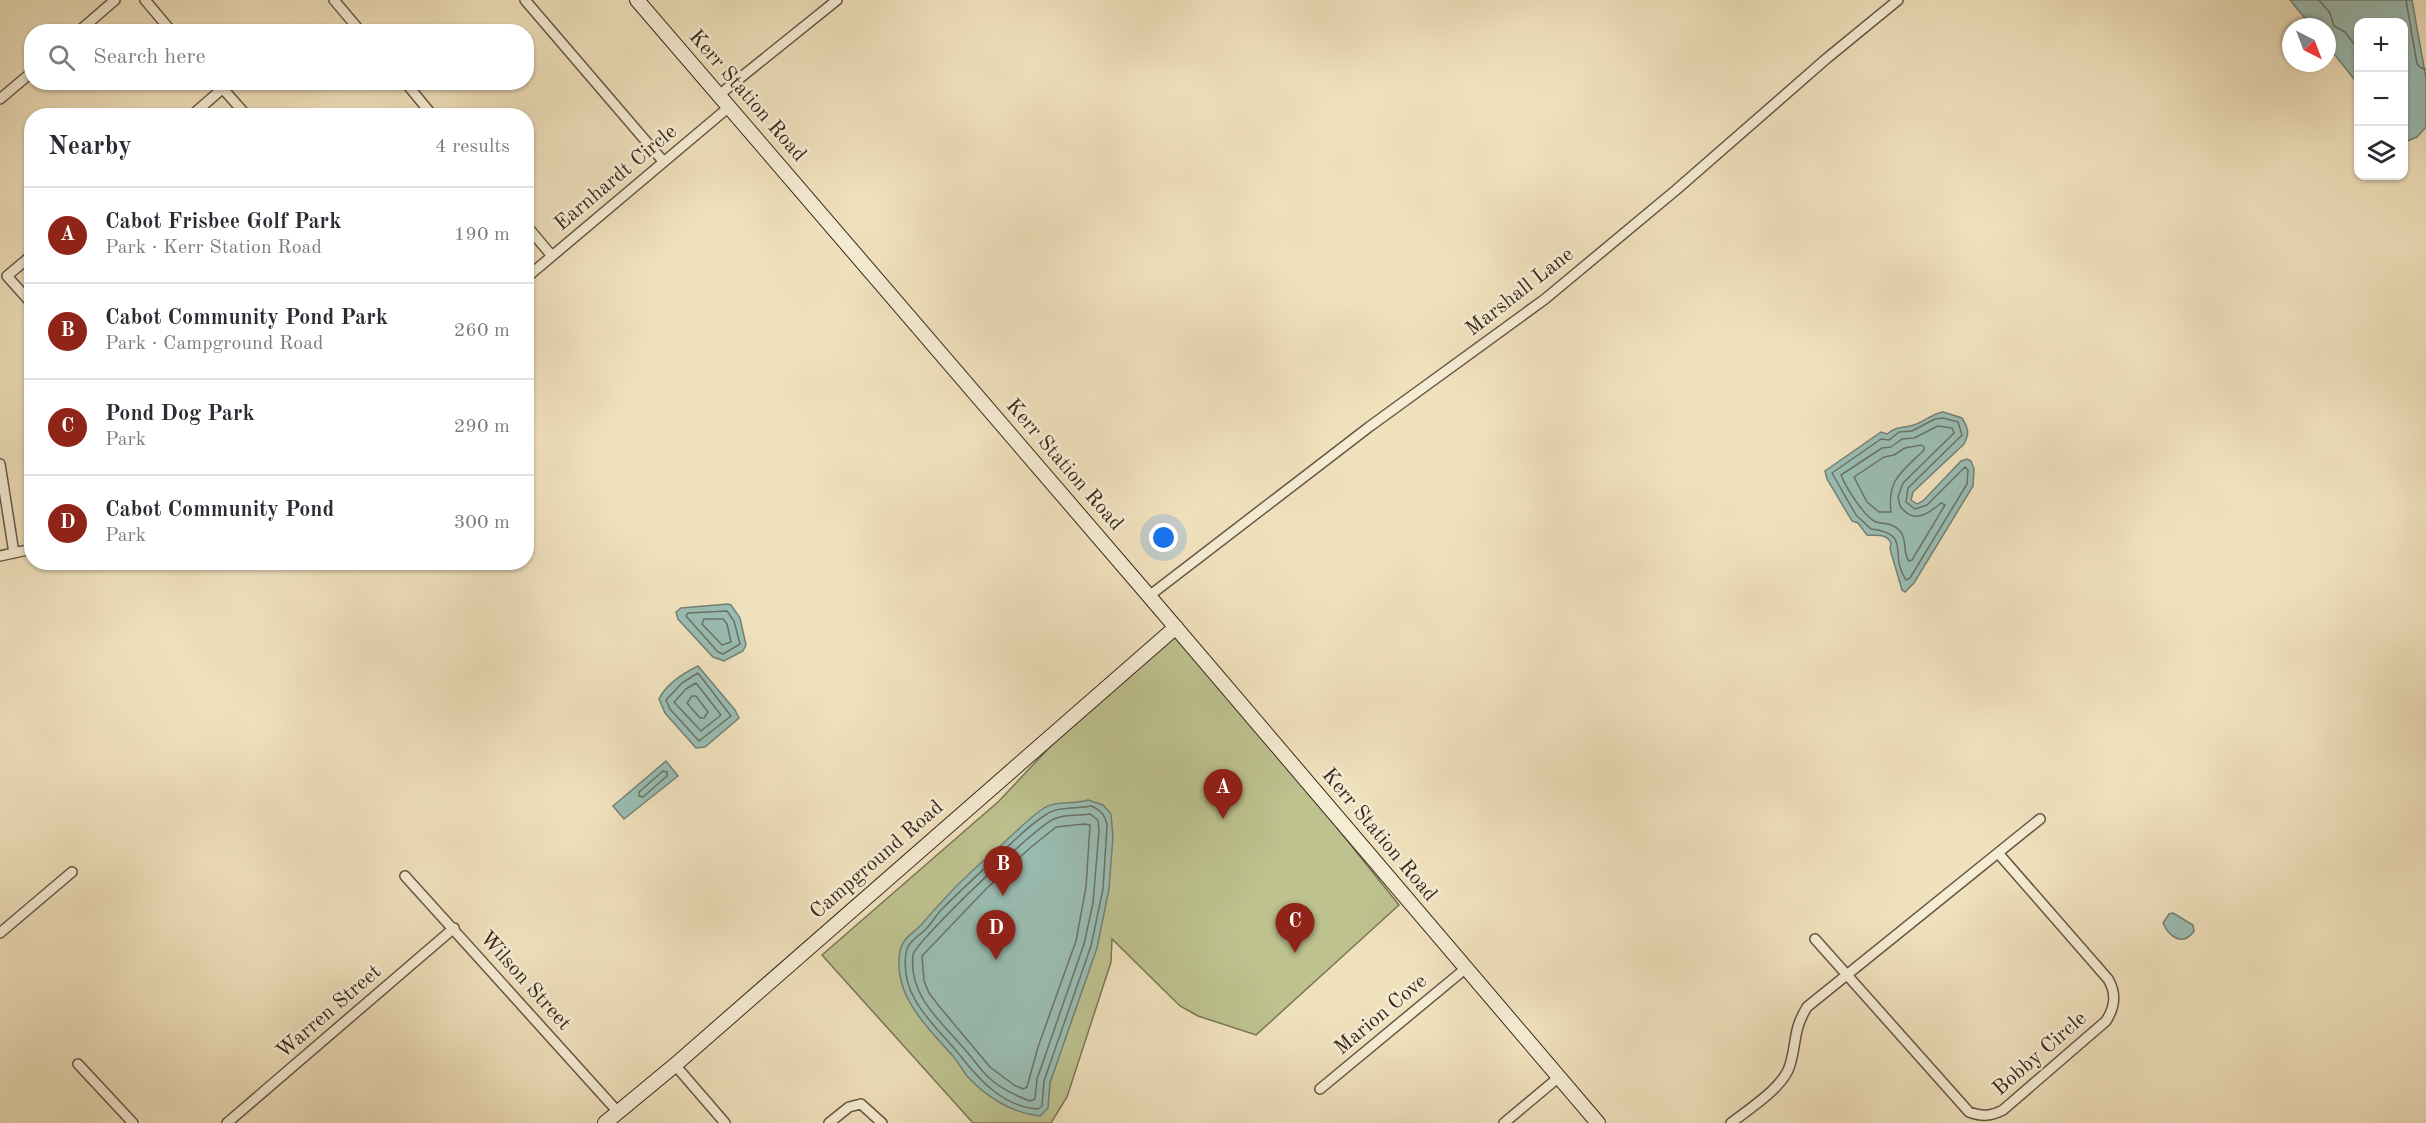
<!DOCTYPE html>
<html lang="en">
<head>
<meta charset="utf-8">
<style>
	body { margin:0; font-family:"Old Standard TT",serif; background:#f7f7f7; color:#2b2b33 }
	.controls { position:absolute; right:18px; top:18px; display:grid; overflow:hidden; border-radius:12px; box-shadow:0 2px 4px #0004 }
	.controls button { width:54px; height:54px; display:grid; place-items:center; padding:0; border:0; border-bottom:2px solid #e1e1e2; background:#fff; color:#2b2b33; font:30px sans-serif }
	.compass { position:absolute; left:2282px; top:18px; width:54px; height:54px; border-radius:50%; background:#fff; box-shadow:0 2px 4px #0004; rotate:138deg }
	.you { position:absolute; left:1164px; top:538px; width:21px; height:21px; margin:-15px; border:4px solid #fff; border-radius:50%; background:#1a73e8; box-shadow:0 0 0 9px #1a73e833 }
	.badge { display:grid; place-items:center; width:39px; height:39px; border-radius:50%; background:#8f2418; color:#fff; font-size:20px; font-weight:700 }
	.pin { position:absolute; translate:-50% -50px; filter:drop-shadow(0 2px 3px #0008) }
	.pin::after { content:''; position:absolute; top:32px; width:21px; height:18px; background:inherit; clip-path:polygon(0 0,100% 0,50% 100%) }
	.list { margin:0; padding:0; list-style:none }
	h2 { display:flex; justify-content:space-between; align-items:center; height:78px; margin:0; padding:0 24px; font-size:26px }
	h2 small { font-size:20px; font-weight:400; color:#7c7c81 }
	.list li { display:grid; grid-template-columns:39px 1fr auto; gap:18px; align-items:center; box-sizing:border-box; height:96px; padding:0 24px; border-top:2px solid #e1e1e2 }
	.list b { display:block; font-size:22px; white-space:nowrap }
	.list p { margin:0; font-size:20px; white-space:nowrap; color:#7c7c81 }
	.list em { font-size:20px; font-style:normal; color:#7c7c81 }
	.icon { flex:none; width:33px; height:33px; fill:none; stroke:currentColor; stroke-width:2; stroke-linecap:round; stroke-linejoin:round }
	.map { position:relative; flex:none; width:2426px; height:1123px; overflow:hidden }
	.search { position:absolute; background:#fff; box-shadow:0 2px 4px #0004; left:24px; top:24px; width:510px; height:66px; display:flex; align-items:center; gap:15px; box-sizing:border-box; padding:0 21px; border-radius:24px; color:#7c7c81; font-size:22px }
	.panel { position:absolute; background:#fff; box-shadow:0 2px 4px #0004; left:24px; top:108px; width:510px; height:462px; border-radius:24px }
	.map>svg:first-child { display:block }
	.green { fill:#bdc28f; stroke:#7a7556; stroke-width:1.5 }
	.water { fill:#9abdb3; stroke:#738177; stroke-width:1.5 }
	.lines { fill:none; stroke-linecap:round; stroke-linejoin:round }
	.shore { stroke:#697268; stroke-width:1.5 }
	.street-casing { stroke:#665645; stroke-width:12 }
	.secondary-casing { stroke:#38281d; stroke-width:16 }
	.street { stroke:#f5ecd4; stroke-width:9 }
	.secondary { stroke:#f5ecd4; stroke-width:14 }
	.labels { text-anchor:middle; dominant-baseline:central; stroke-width:5; stroke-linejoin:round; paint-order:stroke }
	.street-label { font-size:21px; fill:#38281d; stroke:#f5ecd4 }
</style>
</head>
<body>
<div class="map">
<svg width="2426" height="1123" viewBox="0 0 2426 1123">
	<rect width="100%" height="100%" fill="#f0e1bd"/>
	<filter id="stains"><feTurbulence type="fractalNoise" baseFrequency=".00333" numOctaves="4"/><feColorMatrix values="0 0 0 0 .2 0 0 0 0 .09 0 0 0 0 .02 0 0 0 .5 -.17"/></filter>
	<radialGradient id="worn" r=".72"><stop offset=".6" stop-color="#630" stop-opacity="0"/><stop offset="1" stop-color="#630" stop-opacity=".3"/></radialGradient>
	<path class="green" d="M1176,627l223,278 -143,130 -58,-19 -18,-10 -68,-67 -1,23 -44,135 -16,26h-78l-151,-168 177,-154 96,-102z"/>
	<path class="water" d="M2290,0h122l14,78v49l-9,10 -12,5 -1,-2v-118h-46v62l-31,-39v-18h-15z
		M1943,412l19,6c6,10 8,15 2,26l-51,48 -2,8 6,4 6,-3 38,-40 6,-2 4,2 3,8 -1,17 -59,97 -9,9 -3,-2 -12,-41 1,-6c-5,-10 -14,-7 -24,-8l-9,-12 -6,-2 -25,-42 -2,-8 56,-39 6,2c9,-7 12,-6 23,-8 11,-2 21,-12 33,-14z
		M728,604l3,1 9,13 6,27 -3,6 -19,10 -11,-4 -35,-38 -2,-7 5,-4z
		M698,666l37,44 4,8 -34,29 -9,1 -31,-35 -6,-14c7,-15 25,-26 39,-33z
		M666,761l12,15 -54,43 -11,-13z
		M1088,800l15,5 8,9 2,23 -4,52 -12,59 -47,135 -2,25 -8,8c-29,-3 -55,-20 -74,-41 -4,-6 -8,-13 -13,-19 -26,-29 -61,-61 -53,-105 3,-14 14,-18 22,-27 23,-27 47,-52 74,-74 16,-14 30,-30 48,-42 13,-8 30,-3 44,-8z
		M2173,913l20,12 1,6c-11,16 -25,6 -31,-8l6,-9z"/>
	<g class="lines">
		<path class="shore" d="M2319,0l11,13 4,13 11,6 13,17
			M2406,0l11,64 4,4 5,1
			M1943,418l15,4 4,13 -54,53 -2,14 9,7 12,-4 38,-38 3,3 -1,14 -57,94 -4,2c-18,-26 7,-46 -35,-51l-15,-14 -24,-42 49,-34 8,1 10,-8 13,-1 23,-12z
			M1938,426l14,2 2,5 -51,50 -5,14 2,9c13,18 27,9 41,-3l4,2 -33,55 -3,1c-7,-9 -1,-21 -9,-30 -9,-10 -19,-6 -26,-10 -11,-7 -28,-33 -33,-46l41,-27 9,-1 11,-8 12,-1z
			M1921,445l3,2v3c-22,22 -37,29 -33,62h-12l-12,-10 -13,-25 30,-20 10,-2 11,-7z
			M727,611l7,10 6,23 -17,10 -5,-2 -32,-36 2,-3z
			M704,619h19l4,5 4,18 -9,3 -20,-21z
			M698,673l33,43 -32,25 -29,-32 -4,-9 16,-17z
			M696,683l25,32 -20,16 -27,-29 12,-13z
			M692,696h4l12,16 -4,6h-4l-13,-15z
			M663,771l4,1v4l-24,21 -4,-1v-4z
			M1091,806c10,4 14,9 16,19l-4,64 -12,57 -47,135 -2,25 -4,3c-33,-2 -57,-27 -76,-51 -25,-32 -63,-59 -56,-105 2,-12 12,-16 20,-24 6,-6 10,-14 17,-21 19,-19 39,-37 59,-56 14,-13 28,-28 45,-38 12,-8 30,-5 44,-8z
			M1090,814l8,6 1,11 -6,72 -9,41 -47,135 -2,20 -5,2c-13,-5 -25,-10 -36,-19 -11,-8 -18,-20 -27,-30 -24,-29 -59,-55 -54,-97 2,-13 124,-130 141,-136 11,-5 24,-3 36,-5z
			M1084,824l6,1 -4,62 -10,54 -38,106 -11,40 -4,2 -9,-4 -24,-18 -51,-61 -10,-13 -5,-12 -2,-25 64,-67 44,-41 26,-21z"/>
		<defs>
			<path id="street" d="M145,0l27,32
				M334,0l27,32
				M525,0l138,161
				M78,32l37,-32
				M217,82l30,34
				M405,82l28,34
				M719,95l118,-95
				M0,99l32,-27
				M191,116l31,-27
				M526,225l26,31
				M32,255l-25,21 25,28
				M526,278l203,-171
				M0,464l14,89
				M0,556l32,-7
				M1149,596l220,-169 176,-128 131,-109 150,-131 72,-59
				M405,876l213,236
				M0,933l72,-61
				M1815,939l154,173c14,5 22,4 34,-2l103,-89c9,-14 11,-27 2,-42l-110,-126
				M78,1064l55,59
				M675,1065l50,58
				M1320,1089l145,-120
				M227,1123l227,-195
				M829,1123l20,-16 12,-3 21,19
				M1504,1123l55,-46
				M1731,1123c18,-14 53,-36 59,-58 7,-24 3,-35 17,-58l233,-188"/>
			<path id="secondary" d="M637,0l512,596 449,527
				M605,1123l70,-58 501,-438"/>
		</defs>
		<use href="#street" class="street-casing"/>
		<use href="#secondary" class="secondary-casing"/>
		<use href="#street" class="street"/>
		<use href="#secondary" class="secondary"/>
	</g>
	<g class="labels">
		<g class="street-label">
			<text transform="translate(747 96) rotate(49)">Kerr Station Road</text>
			<text transform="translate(616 178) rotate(-40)">Earnhardt Circle</text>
			<text transform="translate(1520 292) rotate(-38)">Marshall Lane</text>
			<text transform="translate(1064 465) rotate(49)">Kerr Station Road</text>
			<text transform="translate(1379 835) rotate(50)">Kerr Station Road</text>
			<text transform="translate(877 860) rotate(-41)">Campground Road</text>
			<text transform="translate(525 981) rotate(48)">Wilson Street</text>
			<text transform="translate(329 1012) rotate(-41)">Warren Street</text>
			<text transform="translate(1381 1015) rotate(-40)">Marion Cove</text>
			<text transform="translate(2040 1054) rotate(-41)">Bobby Circle</text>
		</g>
	</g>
	<rect width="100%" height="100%" filter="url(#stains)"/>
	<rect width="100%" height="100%" fill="url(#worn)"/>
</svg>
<div class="controls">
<button>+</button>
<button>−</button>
<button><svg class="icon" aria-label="layers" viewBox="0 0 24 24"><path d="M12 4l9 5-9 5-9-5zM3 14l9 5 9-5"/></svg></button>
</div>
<svg class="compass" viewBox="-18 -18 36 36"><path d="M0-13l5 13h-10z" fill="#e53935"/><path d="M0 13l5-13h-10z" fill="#7c7c81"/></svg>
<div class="you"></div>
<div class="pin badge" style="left:1223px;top:819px">A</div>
<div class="pin badge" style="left:1003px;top:896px">B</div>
<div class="pin badge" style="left:1295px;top:953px">C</div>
<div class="pin badge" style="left:996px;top:960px">D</div>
<div class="search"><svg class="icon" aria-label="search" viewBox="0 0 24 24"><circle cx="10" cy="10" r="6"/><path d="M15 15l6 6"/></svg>Search here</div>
<section class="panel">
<h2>Nearby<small>4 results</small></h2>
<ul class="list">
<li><span class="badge">A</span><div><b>Cabot Frisbee Golf Park</b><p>Park · Kerr Station Road</p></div><em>190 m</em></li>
<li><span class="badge">B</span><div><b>Cabot Community Pond Park</b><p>Park · Campground Road</p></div><em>260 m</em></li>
<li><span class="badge">C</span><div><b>Pond Dog Park</b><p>Park</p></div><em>290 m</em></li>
<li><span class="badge">D</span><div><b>Cabot Community Pond</b><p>Park</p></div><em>300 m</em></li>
</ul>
</section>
</div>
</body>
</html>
